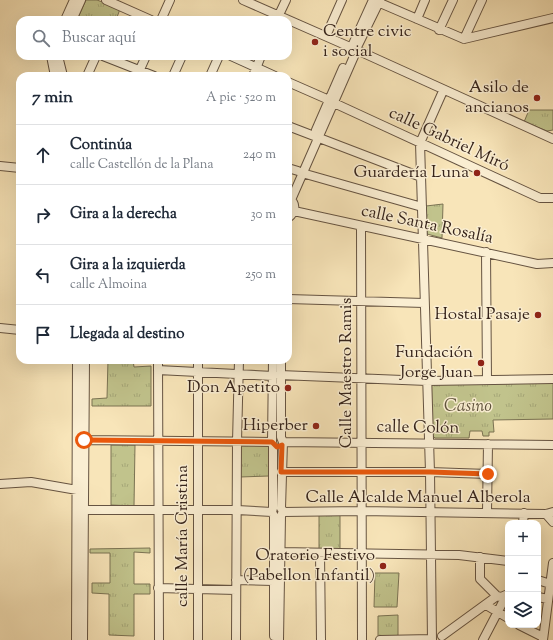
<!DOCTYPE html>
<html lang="es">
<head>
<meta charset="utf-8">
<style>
	body { margin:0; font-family:"Sorts Mill Goudy",serif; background:#f6f6f7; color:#1f2937 }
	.controls { position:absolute; right:12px; bottom:12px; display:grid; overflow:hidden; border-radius:8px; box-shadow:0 4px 16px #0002 }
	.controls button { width:36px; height:36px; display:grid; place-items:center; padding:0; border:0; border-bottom:1px solid #e0e1e3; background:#fff; color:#1f2937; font:20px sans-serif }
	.stop { position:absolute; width:12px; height:12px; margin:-9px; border:3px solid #ea580c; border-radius:50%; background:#fff }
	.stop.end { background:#ea580c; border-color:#fff; box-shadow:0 1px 4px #0008 }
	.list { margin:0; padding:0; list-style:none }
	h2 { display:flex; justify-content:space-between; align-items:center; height:52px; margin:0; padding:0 16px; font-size:17px }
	h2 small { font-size:13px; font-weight:400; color:#747a83 }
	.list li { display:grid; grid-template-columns:26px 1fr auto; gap:12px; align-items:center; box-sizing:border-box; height:60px; padding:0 16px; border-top:1px solid #e0e1e3 }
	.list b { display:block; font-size:15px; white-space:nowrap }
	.list p { margin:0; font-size:13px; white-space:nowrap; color:#747a83 }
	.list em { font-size:13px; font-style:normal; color:#747a83 }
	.icon { flex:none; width:22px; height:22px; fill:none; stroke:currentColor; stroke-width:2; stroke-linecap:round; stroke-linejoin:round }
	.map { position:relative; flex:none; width:553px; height:640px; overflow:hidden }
	.search { position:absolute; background:#fff; box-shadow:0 4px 16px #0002; left:16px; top:16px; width:276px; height:44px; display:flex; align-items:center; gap:10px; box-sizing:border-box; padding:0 14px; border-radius:12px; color:#747a83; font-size:15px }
	.panel { position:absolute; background:#fff; box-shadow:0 4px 16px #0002; left:16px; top:72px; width:276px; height:292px; border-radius:12px }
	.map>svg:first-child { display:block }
	.grass { fill:url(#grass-tufts); stroke:#7b7353 }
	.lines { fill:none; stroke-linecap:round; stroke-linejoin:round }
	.minor-casing { stroke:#665442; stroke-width:10 }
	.minor { stroke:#faeed2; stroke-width:8 }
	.route { stroke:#ea580c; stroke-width:5 }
	.poi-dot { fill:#8f2418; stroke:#faeed2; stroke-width:1.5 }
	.labels { text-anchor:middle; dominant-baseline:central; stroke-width:3; stroke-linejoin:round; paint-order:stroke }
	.poi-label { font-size:17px; fill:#35231a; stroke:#faeed2; text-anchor:end }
	.street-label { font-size:17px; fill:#35231a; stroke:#faeed2 }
	.park-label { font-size:17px; font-style:italic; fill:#5f533c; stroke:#faeed2 }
</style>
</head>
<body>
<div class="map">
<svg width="553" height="640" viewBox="0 0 553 640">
	<defs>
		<pattern id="grass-tufts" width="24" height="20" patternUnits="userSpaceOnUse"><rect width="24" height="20" fill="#c1c38c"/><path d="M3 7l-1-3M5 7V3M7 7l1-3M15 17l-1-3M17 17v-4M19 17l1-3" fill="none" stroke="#a6a778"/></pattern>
	</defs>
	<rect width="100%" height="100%" fill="#f8e5b9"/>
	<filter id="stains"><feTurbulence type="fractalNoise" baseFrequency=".005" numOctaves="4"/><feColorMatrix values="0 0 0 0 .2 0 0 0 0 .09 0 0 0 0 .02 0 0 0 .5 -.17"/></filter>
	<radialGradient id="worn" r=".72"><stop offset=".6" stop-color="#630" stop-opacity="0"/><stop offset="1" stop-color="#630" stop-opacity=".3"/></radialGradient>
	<path class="grass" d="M86,0h11l23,9 -4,11h-39z
		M529,110h24v20l-6,1 -23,-9z
		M443,204l-1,34 -15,-4 -1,-28z
		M108,360h25l1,7 17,-1v40h-59v-7l15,-1z
		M553,382v37l-60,1 1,12h-5v4h-6l-1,-5h-12l-1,7h-34l-3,-3 -2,-49 3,-3z
		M111,445h24l-1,61 -23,-1z
		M240,445h30l-1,31 -29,1z
		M319,515h21v38h-21z
		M150,548v5l-16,-1v32h16v10h-16v42l-25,-1v-41l-17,-1v-10h18v-30h-20v-4z
		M375,573h24l-2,34h-23z
		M398,615v22h-20v-21z"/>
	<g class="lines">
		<defs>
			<path id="minor" d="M106,0l45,20
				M243,0l107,47
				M373,0l91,39 89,-21
				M277,19l9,-19
				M417,19l8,-19
				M65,20l9,-20
				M72,20l9,-20
				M161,20l9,-20
				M439,30l14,-30
				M326,36l16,-36
				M464,39l18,-39
				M358,45l22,-45
				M350,51v-4l3,-3 20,-44
				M359,51l194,88
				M51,56l4,20
				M58,56l5,20
				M103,56l51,20
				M231,56l44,20
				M87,76l9,-20
				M137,76l9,-20
				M173,76l9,-20
				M210,76l9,-20
				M253,76l8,-20
				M288,82l41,18
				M334,103l206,95h13
				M288,126l133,51
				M316,130l27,-62
				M0,166l20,2
				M288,168l10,3
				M302,173l120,34
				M288,198c9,5 8,14 0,20
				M291,200l64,-146
				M294,211l243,53 16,-1
				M361,226l1,414
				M486,252l1,128
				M288,299l136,4
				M0,328l20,2
				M158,360l1,280
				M281,360v77l2,5 -2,66
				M158,370l115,6
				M280,375l147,6 126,-2
				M84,440l188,2
				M283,442l270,3
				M281,472h149l58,2
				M0,484l31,-2 46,8 3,17 4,3h153l35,2
				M272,512l1,-4v-62l-1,-4 1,-82
				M272,512l2,4v120
				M283,512l79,-1 184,3 7,-2
				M487,512l1,-68
				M546,514l7,8
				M523,523l1,-10
				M280,552l179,3 49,6
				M320,553l1,87
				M480,557v22l17,17
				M236,580l37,1
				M538,580l15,5
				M158,588l78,2
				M538,597l10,2
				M486,605l22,13
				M519,625l24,12
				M442,636l55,-40 4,1 7,-3
				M76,640l1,-280
				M83,640l2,-280
				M198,640v-280
				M236,640l1,-198 2,-82
				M279,640l2,-124 2,-5 -2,-3
				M380,640l52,-1
				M432,640l-2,-168 -10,-329 23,-52
				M483,640l23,-44
				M543,640l10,-77"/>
		</defs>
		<use href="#minor" class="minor-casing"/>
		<use href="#minor" class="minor"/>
	</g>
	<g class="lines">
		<path class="route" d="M84,440l188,2 5,5 5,-2 -1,27h149l58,2"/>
	</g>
	<g class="poi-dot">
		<circle cx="315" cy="42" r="4"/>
		<circle cx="537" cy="98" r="4"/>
		<circle cx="477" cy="173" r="4"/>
		<circle cx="538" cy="315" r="4"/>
		<circle cx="481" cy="363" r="4"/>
		<circle cx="288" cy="388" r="4"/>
		<circle cx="316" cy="426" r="4"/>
		<circle cx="383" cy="566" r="4"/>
	</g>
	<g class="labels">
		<g class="poi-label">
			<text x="323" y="32" text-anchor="start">Centre civic<tspan x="323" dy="20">i social</tspan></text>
			<text x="529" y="88">Asilo de<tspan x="529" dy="20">ancianos</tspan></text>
			<text x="469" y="173">Guardería Luna</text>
			<text x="530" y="315">Hostal Pasaje</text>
			<text x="473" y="353">Fundación<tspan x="473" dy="20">Jorge Juan</tspan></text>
			<text x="280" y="388">Don Apetito</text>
			<text x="308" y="426">Hiperber</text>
			<text x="375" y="556">Oratorio Festivo<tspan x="375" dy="20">(Pabellon Infantil)</tspan></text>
		</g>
		<g class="street-label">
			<text transform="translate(449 140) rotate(25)">calle Gabriel Miró</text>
			<text transform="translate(427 225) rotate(12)">calle Santa Rosalía</text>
			<text transform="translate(347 373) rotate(-90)">Calle Maestro Ramis</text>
			<text transform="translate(418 428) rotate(1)">calle Colón</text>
			<text x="418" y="498">Calle Alcalde Manuel Alberola</text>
			<text transform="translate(183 536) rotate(-90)">calle María Cristina</text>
		</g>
		<g class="park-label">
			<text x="468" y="407">Casino</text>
		</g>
	</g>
	<rect width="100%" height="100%" filter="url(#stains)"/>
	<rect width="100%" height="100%" fill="url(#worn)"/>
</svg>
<div class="controls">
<button>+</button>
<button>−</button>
<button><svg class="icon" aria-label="layers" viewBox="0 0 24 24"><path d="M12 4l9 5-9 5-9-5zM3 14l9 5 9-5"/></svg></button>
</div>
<div class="stop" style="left:84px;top:440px"></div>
<div class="stop end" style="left:488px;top:474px"></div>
<div class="search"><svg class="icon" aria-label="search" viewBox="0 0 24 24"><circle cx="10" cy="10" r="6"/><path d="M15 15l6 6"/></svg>Buscar aquí</div>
<section class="panel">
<h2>7 min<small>A pie · 520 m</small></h2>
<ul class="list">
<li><svg class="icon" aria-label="ahead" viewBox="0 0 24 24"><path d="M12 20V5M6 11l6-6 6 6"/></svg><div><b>Continúa</b><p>calle Castellón de la Plana</p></div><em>240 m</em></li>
<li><svg class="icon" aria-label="right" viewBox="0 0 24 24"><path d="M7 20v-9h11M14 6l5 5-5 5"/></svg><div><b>Gira a la derecha</b></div><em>30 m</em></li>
<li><svg class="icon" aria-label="left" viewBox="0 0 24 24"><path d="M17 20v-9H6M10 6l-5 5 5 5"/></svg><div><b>Gira a la izquierda</b><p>calle Almoina</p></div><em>250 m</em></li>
<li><svg class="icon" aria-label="arrive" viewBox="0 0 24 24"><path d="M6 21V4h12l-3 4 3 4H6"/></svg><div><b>Llegada al destino</b></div></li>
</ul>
</section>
</div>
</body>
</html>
